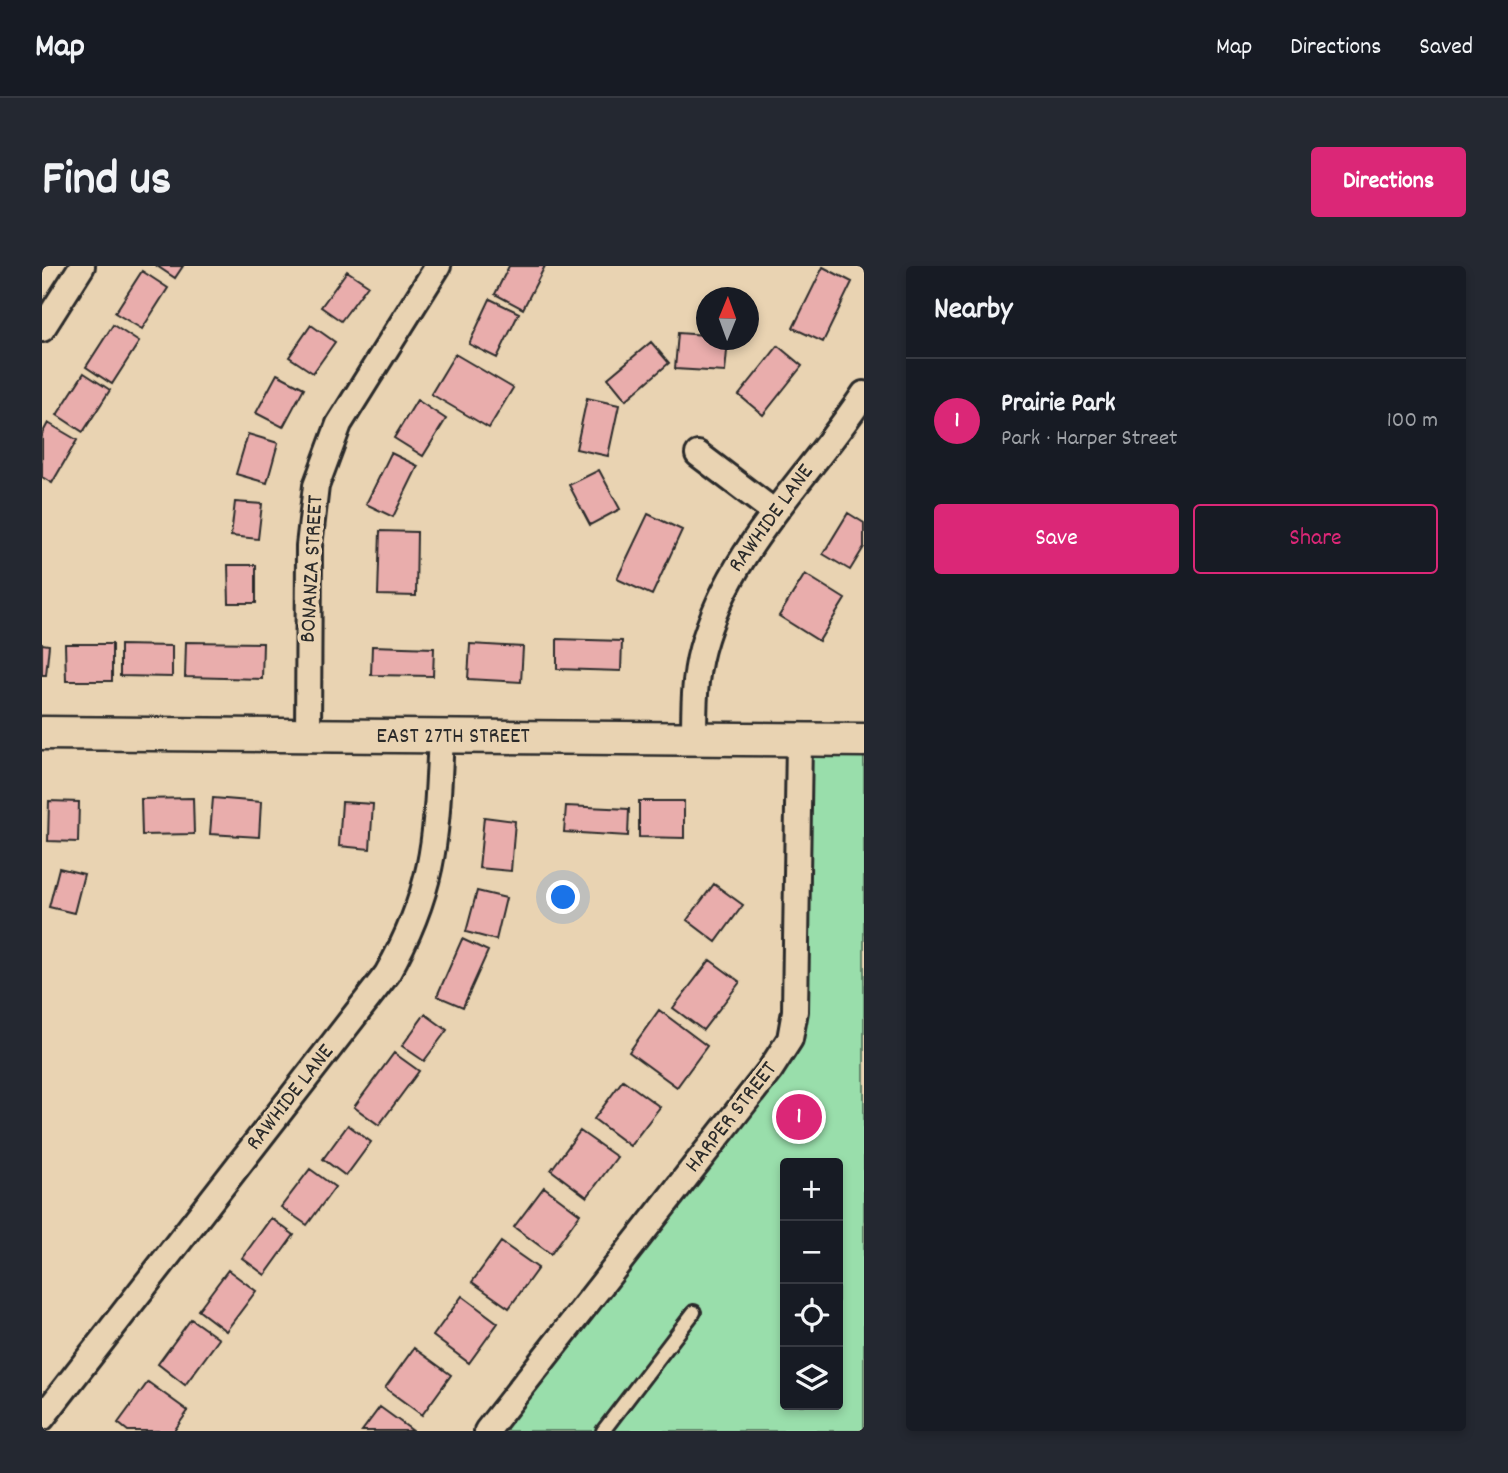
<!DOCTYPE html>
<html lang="en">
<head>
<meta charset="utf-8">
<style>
	body { margin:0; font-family:Dekko,sans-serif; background:#242831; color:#f1f3f6 }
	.controls { position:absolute; right:21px; bottom:21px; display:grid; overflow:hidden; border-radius:7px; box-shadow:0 4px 10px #0003 }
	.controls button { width:63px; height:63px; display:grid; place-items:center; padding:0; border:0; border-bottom:2px solid #363941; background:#171b24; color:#f1f3f6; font:35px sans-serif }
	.compass { position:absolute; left:654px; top:21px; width:63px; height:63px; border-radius:50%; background:#171b24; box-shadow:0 4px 10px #0003; rotate:1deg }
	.you { position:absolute; left:522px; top:632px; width:24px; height:24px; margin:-18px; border:5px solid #fff; border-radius:50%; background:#1a73e8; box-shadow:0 0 0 10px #1a73e833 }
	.badge { display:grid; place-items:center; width:46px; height:46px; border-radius:50%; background:#db2777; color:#fff; font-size:23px; font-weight:700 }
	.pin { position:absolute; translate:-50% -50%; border:4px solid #fff; box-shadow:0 2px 7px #0006 }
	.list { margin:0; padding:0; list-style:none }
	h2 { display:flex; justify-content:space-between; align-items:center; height:91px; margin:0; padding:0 28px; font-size:30px }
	h2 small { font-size:23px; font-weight:400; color:#9ea1a6 }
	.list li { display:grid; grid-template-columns:46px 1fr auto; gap:21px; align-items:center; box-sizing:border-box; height:126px; padding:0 28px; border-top:2px solid #363941 }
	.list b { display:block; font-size:26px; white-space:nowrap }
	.list p { margin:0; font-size:23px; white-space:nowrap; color:#9ea1a6 }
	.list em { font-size:23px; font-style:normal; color:#9ea1a6 }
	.actions { display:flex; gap:14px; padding:21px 28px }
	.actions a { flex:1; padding:16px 0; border:2px solid #db2777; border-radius:7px; text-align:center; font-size:24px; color:#db2777 }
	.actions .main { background:#db2777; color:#fff }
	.icon { flex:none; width:38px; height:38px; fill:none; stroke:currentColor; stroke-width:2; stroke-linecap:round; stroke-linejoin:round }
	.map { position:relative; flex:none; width:822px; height:1165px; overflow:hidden; border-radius:7px }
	header { display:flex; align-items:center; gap:42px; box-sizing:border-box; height:98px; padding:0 35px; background:#171b24; border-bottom:2px solid #363941 }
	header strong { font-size:33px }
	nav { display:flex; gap:38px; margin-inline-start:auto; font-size:24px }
	.intro { display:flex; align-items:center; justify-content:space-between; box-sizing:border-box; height:168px; padding:0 42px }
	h1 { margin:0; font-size:49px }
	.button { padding:18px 32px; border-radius:7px; background:#db2777; color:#fff; font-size:24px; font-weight:700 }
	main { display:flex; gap:42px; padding:0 42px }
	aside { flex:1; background:#171b24; border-radius:7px; box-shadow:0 4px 10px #0003 }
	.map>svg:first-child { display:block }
	.green { fill:#99deab; stroke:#62846b; stroke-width:2; fill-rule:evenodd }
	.building { fill:#e9adac; stroke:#2b2b2b; stroke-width:2 }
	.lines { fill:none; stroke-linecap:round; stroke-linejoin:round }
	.service-casing { stroke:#2b2b2b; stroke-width:18 }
	.minor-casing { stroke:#2b2b2b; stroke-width:30 }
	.tertiary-casing { stroke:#2b2b2b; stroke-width:37 }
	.service { stroke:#e9d3b2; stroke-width:12 }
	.minor { stroke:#e9d3b2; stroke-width:24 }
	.tertiary { stroke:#e9d3b2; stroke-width:32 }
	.labels { text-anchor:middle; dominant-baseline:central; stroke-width:7; stroke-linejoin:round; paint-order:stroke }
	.street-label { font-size:23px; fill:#2b2b2b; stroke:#e9d3b2 }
</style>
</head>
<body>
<header>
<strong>Map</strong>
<nav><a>Map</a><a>Directions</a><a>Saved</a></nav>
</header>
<div class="intro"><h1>Find us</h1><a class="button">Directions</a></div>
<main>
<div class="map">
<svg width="822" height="1165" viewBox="0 0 822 1165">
	<rect width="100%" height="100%" fill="#e9d3b2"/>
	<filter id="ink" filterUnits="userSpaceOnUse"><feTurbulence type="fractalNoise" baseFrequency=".0143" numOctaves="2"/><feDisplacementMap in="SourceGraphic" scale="14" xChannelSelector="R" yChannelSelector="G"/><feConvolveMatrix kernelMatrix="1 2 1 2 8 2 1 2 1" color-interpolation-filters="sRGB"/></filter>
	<g filter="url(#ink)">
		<path class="green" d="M757,474h65v691h-377l294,-375zM743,897h53v242h-53z"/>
		<path class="building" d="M115,0h26l-8,12z
			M467,0h36l-22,43 -28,-15z
			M781,1l29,15 -29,60 -30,-14z
			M100,5l26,17 -26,41 -27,-16z
			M305,5l21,14 -27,36 -20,-14z
			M448,33l29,14 -22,45 -28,-14z
			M71,59l26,17 -27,42 -26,-17z
			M269,59l24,17 -22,31 -24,-16z
			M636,67l28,2v5h22l-3,32 -50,-3z
			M609,76l18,21 -43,37 -18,-22z
			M736,80l24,20 -39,49 -24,-20z
			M413,88l58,34 -24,40 -58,-34z
			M42,107l26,17 -27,42 -26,-17z
			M235,108l27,14 -21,39 -27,-14z
			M545,132l32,7 -11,51 -32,-7z
			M375,134l29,19 -23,37 -29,-18z
			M6,157l29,17 -25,43 -10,-6v-43z
			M206,168l30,9 -11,40 -31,-9z
			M349,187l27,13 -25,51 -27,-13z
			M557,204l21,39 -30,16 -21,-40z
			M193,236l27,2 -4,35 -27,-3z
			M806,247l16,10v24l-14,23 -27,-16z
			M606,248l34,16 -30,65 -35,-16z
			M338,265l37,1 -1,64 -38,-1z
			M186,299h28v38h-27z
			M763,308l40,25 -26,42 -40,-25z
			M515,373l65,2 -1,30 -64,-2z
			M144,376l77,1 -1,36 -77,-2z
			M0,378l7,1 -3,30h-4z
			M23,378h47v37h-46z
			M428,378l53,3 -2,35 -53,-3z
			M78,379l52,1v31l-52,-1z
			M330,380l62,2 -1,28 -62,-1z
			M151,532l1,36 -52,1 -1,-36z
			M171,532l48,4 -2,35 -49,-3z
			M7,535l30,1 -1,40 -30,-1z
			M597,535h45v37l-45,-1z
			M300,536l31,2 -3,45 -31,-3z
			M524,540l63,3 -1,27 -64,-4z
			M442,551l31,4 -4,50 -32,-3z
			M17,602l25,6 -10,39 -25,-6z
			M672,618l29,21 -27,37 -29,-22z
			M435,625l29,7 -10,42 -30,-8z
			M420,673l26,12 -25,56 -26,-11z
			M668,694l30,22 -37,48 -30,-22z
			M617,744l48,36 -30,41 -48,-35z
			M383,748l22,16 -23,31 -22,-15z
			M352,787l25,18 -40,54 -25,-18z
			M581,814l37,27 -30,39 -36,-27z
			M306,859l23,17 -25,34 -23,-17z
			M538,865l37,26 -30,40 -36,-27z
			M268,903l25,18 -28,38 -26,-18z
			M502,921l36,27 -29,40 -37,-27z
			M229,952l23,17 -29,40 -23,-17z
			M459,976l37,26 -29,40 -37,-26z
			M186,1004l28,21 -30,40 -28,-21z
			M420,1030l36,27 -29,40 -36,-27z
			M149,1053l28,20 -34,46 -27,-21z
			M372,1082l37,27 -29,40 -37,-27z
			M106,1116l40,29 -14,20h-46l-10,-8z
			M338,1141l33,24h-51z"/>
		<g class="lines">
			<defs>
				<path id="service" d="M561,1165l91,-119"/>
				<path id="minor" d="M0,63l40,-63
					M656,188l75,57
					M266,470l1,-190 7,-60 23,-62 99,-158
					M652,473c0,-30 0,-61 8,-90 28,-102 106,-170 162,-255
					M0,1152l345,-444c50,-88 49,-139 54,-237
					M445,1165l283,-361 20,-31 5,-28 4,-271"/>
				<path id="tertiary" d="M0,467l822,7"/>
			</defs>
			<use href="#service" class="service-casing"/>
			<use href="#minor" class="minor-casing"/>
			<use href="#tertiary" class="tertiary-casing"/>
			<use href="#service" class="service"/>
			<use href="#minor" class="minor"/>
			<use href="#tertiary" class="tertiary"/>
		</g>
	</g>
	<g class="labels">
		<g class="street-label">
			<text transform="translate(730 253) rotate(-54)">RAWHIDE LANE</text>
			<text transform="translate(271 303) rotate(-87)">BONANZA STREET</text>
			<text x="411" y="471">EAST 27TH STREET</text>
			<text transform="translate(249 832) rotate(-52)">RAWHIDE LANE</text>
			<text transform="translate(690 852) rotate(-52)">HARPER STREET</text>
		</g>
	</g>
</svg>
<div class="controls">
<button>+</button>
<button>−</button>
<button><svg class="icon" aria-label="locate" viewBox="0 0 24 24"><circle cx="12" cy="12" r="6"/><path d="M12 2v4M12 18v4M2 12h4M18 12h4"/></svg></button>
<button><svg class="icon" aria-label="layers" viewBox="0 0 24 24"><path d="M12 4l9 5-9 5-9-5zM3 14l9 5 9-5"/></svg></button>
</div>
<svg class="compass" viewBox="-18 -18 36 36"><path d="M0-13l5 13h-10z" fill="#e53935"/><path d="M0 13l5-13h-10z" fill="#9ea1a6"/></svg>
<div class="you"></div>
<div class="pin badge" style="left:757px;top:851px">1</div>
</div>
<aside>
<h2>Nearby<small></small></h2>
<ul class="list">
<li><span class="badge">1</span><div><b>Prairie Park</b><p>Park · Harper Street</p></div><em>100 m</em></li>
</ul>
<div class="actions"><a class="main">Save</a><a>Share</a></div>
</aside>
</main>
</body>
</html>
